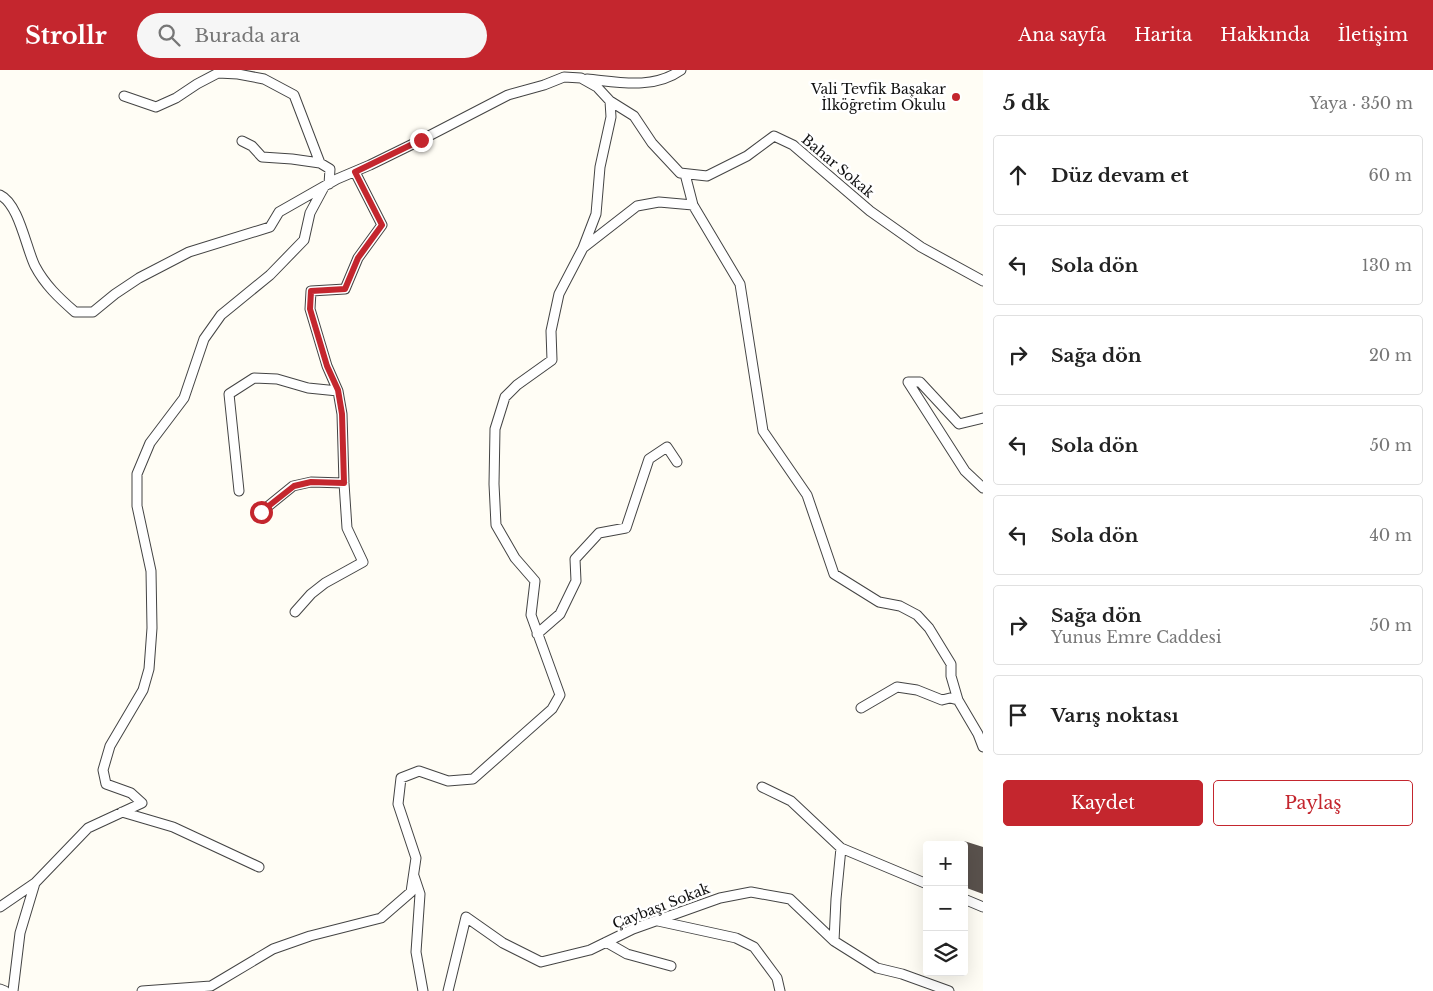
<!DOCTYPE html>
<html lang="tr">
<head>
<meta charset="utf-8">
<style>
	body { margin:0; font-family:"Libre Baskerville",serif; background:#f6f6f6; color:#222 }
	.controls { position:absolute; right:15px; bottom:15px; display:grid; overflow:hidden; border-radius:5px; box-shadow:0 5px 20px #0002 }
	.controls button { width:45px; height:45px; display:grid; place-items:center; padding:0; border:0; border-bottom:1px solid #e0e0e0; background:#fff; color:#222; font:25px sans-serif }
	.stop { position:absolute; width:15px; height:15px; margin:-11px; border:4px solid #c4262e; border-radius:50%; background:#fff }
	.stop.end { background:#c4262e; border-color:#fff; box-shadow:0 1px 5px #0008 }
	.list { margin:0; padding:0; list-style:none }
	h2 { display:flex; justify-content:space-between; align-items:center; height:65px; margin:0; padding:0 20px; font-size:21px }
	h2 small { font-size:16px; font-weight:400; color:#767676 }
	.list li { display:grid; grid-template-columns:32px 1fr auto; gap:15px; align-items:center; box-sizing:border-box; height:80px; margin:0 10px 10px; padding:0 10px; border:1px solid #e0e0e0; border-radius:5px }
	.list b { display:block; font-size:19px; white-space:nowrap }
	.list p { margin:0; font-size:16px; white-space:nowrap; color:#767676 }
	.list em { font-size:16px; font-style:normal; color:#767676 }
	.actions { display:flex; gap:10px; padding:15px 20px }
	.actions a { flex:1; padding:11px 0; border:1px solid #c4262e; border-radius:5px; text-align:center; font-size:18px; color:#c4262e }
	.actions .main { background:#c4262e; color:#fff }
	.icon { flex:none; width:28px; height:28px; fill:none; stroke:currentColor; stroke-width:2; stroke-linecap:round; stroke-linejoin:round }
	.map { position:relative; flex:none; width:983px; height:921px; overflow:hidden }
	header { display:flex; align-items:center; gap:30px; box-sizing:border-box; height:70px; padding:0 25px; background:#c4262e; color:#fff }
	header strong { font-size:24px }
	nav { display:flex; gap:28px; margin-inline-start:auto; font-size:18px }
	.search { width:350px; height:45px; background:#f6f6f6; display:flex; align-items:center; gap:12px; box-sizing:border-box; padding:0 18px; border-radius:28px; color:#767676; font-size:19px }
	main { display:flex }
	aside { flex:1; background:#fff }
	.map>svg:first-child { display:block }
	.building { fill:#5a524d }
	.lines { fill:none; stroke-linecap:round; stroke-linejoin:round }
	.street-casing { stroke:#444; stroke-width:11 }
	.street { stroke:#fff; stroke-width:9 }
	.route { stroke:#c4262e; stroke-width:6 }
	.poi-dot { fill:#c4262e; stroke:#fff; stroke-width:2 }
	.labels { text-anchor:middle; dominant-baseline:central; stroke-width:5; stroke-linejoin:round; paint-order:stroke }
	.poi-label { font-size:14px; fill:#111; stroke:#fff; text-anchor:end }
	.street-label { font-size:14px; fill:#111; stroke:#fff }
</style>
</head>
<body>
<header>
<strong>Strollr</strong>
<div class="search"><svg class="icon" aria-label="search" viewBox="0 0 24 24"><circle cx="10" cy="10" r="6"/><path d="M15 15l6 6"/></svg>Burada ara</div>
<nav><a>Ana sayfa</a><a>Harita</a><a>Hakkında</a><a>İletişim</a></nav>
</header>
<main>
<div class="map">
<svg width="983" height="921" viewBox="0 0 983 921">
	<rect width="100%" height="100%" fill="#fffdf5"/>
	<path class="building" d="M964,771l19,6v47l-19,-7z"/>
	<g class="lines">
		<defs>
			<path id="street" d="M587,9c31,3 66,11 94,-9
				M124,26l32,11 20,-9 21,-14 21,-11 20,1 26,5 30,16 26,68
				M610,31l24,15 18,27 28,30 27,3 40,-20 27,-20 19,9 77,66 51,36 62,34
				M242,71l10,5 10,11 30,2 28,4 10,6 -1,15
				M685,104l8,31
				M0,125c19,9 26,53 35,71 10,19 24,32 40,46h18l22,-18 24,-16 50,-26 81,-25 9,-15 58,-33 33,-14 51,-25 87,-45 36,-10 20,-8 17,1 16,9 13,14 1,16 -11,50 -4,47 -13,34 -24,46 -8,37 1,29 -35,25 -12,12 -10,32 -1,55 2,41 19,33 20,23 -4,34 29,80 -8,14 -79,70 -25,2 -29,-10 -18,7 -3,26 18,54 -5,34 -30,26 -71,18 -37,13 -62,37 -69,5
				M583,178l54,-42 22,-4 34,3 47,79 23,147 44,64 27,79 45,28 21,4 17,9 12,13 22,36v12l7,24
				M983,348l-24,6 -39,-42h-12l57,89 18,17
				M239,421l-10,-97 25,-16 23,1 31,9 30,3
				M261,442l32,-26 18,-4 33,1
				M295,542l16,-18 14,-11 38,-21 -16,-34 -3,-45 -2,-69 -4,-23 -11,-25 -17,-57 1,-18 34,-2 13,-31 24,-33 -27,-53
				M537,564l23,-20 16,-33 -1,-22 24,-26 27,-5 23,-69 18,-12 10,15
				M861,638l36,-21 20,3 25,10 8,-2 8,2 20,34 5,13
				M762,717l29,14 50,47 86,36
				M122,742l51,15 86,40
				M414,806l6,18 -4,58 7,39
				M964,829l19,8
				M0,837l35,-24
				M658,851l78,17 18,9 23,31 3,13
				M834,871l43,27 25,6 47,17
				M606,872l21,12 44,12
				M0,919l5,2
				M13,921l7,-58 15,-50 53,-55 54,-25 -11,-10 -25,-9 -3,-14 7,-24 33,-56 6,-21 3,-41 -1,-57 -14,-65v-32l13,-31 34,-45 20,-59 17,-24 49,-40 34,-35 6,-27 14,-26
				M448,921l18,-74 37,26 38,19 49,-12 43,-21 87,-31 31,-6 39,7 44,42 2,-42 5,-51"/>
		</defs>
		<use href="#street" class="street-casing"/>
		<use href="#street" class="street"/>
	</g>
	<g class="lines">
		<path class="route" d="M261,442l33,-26 17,-4 33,1 -2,-69 -4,-24 -11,-24 -17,-57 1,-18 34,-2 13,-31 24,-33 -27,-53 66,-32"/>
	</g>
	<circle class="poi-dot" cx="956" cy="27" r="5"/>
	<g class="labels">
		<g class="poi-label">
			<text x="946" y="19">Vali Tevfik Başakar<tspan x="946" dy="16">İlköğretim Okulu</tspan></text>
		</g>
		<g class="street-label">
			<text transform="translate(838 96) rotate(40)">Bahar Sokak</text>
			<text transform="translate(661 836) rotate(-21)">Çaybaşı Sokak</text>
		</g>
	</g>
</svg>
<div class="controls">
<button>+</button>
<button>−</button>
<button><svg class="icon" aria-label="layers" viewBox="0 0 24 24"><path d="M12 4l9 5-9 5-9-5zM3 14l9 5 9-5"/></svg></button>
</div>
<div class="stop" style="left:261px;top:442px"></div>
<div class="stop end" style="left:421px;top:70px"></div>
</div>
<aside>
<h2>5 dk<small>Yaya · 350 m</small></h2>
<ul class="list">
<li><svg class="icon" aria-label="ahead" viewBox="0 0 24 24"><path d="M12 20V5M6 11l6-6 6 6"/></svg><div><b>Düz devam et</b></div><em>60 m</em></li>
<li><svg class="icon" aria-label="left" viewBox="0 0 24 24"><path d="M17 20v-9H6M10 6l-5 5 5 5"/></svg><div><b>Sola dön</b></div><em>130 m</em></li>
<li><svg class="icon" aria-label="right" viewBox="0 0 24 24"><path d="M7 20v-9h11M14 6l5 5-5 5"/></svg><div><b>Sağa dön</b></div><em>20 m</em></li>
<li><svg class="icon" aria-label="left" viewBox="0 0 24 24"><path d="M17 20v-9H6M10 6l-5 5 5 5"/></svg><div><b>Sola dön</b></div><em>50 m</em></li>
<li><svg class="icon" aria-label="left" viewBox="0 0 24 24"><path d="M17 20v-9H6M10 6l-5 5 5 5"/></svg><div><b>Sola dön</b></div><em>40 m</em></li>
<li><svg class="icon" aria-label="right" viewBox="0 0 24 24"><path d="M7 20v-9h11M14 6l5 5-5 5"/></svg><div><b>Sağa dön</b><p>Yunus Emre Caddesi</p></div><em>50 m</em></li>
<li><svg class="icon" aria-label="arrive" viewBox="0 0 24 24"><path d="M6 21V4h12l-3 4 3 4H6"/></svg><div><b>Varış noktası</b></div></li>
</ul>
<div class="actions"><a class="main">Kaydet</a><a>Paylaş</a></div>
</aside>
</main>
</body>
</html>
